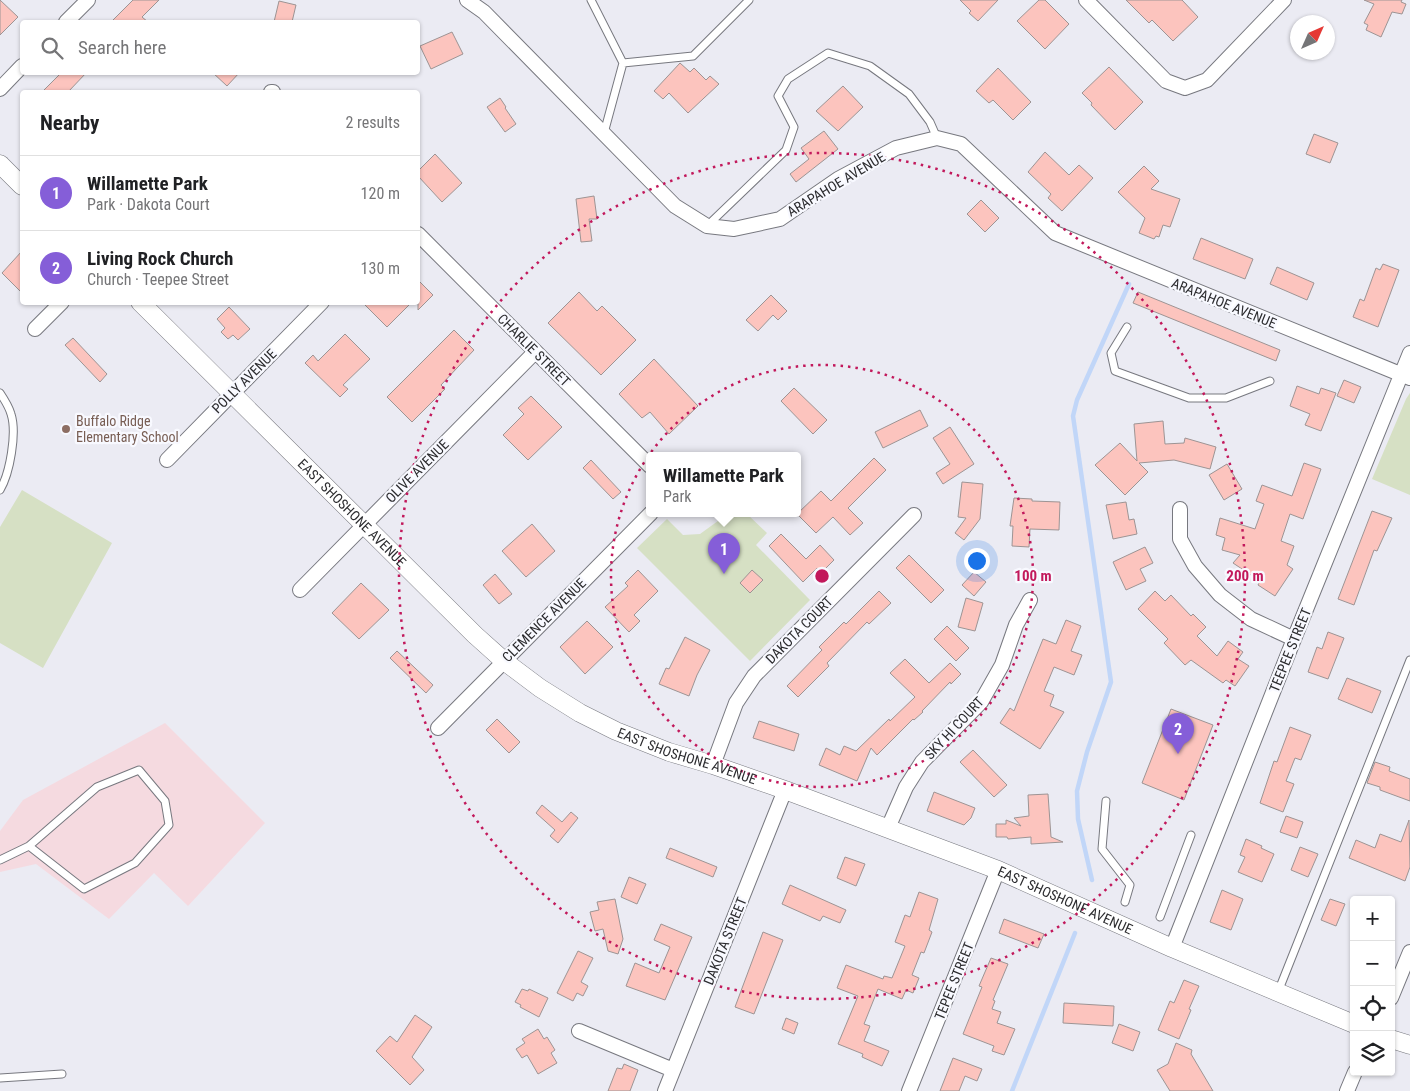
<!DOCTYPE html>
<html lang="en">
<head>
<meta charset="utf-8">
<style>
	body { margin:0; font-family:"Roboto Condensed",sans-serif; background:#f2f2f2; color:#202124 }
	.controls { position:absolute; right:15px; bottom:15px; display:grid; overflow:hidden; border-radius:5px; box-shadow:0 1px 4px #0004 }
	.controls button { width:45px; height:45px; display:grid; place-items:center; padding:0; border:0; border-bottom:1px solid #e0e0e0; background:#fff; color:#202124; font:25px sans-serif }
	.compass { position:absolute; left:1290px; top:15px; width:45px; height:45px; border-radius:50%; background:#fff; box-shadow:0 1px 4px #0004; rotate:45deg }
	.you { position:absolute; left:976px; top:560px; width:18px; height:18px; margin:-12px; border:4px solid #fff; border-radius:50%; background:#1a73e8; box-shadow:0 0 0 8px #1a73e833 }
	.badge { display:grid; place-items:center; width:32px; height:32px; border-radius:50%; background:#855ed8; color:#fff; font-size:16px; font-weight:700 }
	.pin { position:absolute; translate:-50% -41px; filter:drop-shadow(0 1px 2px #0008) }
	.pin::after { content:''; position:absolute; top:26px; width:18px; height:15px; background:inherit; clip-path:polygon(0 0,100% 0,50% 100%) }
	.popup { position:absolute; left:646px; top:452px; width:155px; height:65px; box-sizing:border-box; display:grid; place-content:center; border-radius:5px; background:#fff; filter:drop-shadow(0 1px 4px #0005); font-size:16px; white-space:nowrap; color:#757577 }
	.popup b { font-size:19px; color:#202124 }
	.popup::after { content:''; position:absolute; left:50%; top:100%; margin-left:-10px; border:10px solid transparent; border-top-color:#fff }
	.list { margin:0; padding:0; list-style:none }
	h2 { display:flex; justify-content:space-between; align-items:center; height:65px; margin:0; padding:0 20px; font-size:21px }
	h2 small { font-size:16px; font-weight:400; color:#757577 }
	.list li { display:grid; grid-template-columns:32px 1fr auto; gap:15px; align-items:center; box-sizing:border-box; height:75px; padding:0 20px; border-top:1px solid #e0e0e0 }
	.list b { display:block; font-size:19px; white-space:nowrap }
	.list p { margin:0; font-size:16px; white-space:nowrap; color:#757577 }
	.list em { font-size:16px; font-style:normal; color:#757577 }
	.icon { flex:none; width:28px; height:28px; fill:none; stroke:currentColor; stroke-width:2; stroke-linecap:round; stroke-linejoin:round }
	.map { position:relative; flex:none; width:1410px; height:1091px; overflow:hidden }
	.search { position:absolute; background:#fff; box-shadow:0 1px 4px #0004; left:20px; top:20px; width:400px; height:55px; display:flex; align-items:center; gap:12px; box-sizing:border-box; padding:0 18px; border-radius:5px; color:#757577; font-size:19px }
	.panel { position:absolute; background:#fff; box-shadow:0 1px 4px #0004; left:20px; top:90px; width:400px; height:215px; border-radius:5px }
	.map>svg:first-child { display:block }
	.industrial { fill:#f5dae0 }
	.green { fill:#d6e0c4 }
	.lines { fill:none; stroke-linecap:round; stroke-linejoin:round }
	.stream { stroke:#c1d6f8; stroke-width:4.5 }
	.building { fill:#fcc4be; stroke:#9d9494 }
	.service-casing { stroke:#77787f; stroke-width:9 }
	.minor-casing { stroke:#77787f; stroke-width:16 }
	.tertiary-casing { stroke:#77787f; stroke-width:19 }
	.service { stroke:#fff; stroke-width:7 }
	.minor { stroke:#fff; stroke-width:14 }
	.tertiary { stroke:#fff; stroke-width:18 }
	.ring { fill:none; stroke:#c2185b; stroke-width:2.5; stroke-dasharray:2.5 5 }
	.education-dot { fill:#8d6e63; stroke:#f8f9ff; stroke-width:2 }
	.labels { text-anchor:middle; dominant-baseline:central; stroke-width:4.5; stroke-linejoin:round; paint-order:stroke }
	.street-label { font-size:14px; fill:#2c2c2f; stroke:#f8f9ff }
	.education-label { font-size:14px; fill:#785e54; stroke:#f8f9ff; text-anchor:start }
	.centre { fill:#c2185b; stroke:#f8f9ff; stroke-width:2.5 }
	.ring-label { font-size:15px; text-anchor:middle; font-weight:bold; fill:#c2185b; stroke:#f8f9ff; stroke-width:4.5; stroke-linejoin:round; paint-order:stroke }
</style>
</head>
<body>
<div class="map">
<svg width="1410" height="1091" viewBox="0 0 1410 1091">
	<rect width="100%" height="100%" fill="#ebebf3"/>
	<path class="industrial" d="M165,723l100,100 -77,83 -34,-33 -45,46 -73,-55 -36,8v-41l23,-31z"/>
	<path class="green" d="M1410,393v102l-38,-16 34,-80z
		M22,490l90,53 -69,125 -43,-25v-116z
		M729,513h17l21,20 -11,12 54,55 -60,61 -113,-113 30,-29 16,16 17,-1z"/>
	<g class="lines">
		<path class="stream" d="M1092,880l-14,-61 -1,-28 10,-39 24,-70 -38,-266 4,-16 52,-116
			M1012,1091l63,-158"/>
	</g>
	<path class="building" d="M0,0l18,17 -18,18z
		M133,0h26l-17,17 6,5h-37z
		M960,0h38l-20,21 -9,-8 2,-2z
		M1039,0h6l24,24 -24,25 -28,-28z
		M1126,0h56l16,17 -25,24 -21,-21 -3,3z
		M1364,0h38l-1,2 5,2 -4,10 -10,-2 -11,25 -15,-7 2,-5 -4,-2 10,-19z
		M279,1l17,4 -4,17h-18z
		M452,32l11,22 -32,15 -11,-23z
		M680,63l10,9 4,-4 12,12 4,-4 9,8 -31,29 -19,-20 -6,6 -9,-8z
		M1109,67l34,35 -28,28 -24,-25 1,-2 -10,-10z
		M998,68l33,34 -18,18 -20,-20 -4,3 -13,-12z
		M62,72h25l-19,20h-26z
		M212,72h28l-13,14z
		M843,86l20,21 -25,24 -22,-20z
		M500,98l6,9 -1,1 11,16 -11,8 -18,-25z
		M824,131l14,18 -42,33 -6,-8 19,-15 -8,-11z
		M1314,134l24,9 -8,20 -24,-9z
		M1045,152l24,23 10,-10 14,13 -31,33 -14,-13 3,-4 -23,-22z
		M435,154l27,29 -20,19 -24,-26v-5z
		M1144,166l15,15 -8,8 29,10 -10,28 -7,-2 -4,12 -3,-1 -2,3 -15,-6 6,-15 -27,-26z
		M594,196l3,23h-8l3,22 -11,1 -5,-43z
		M981,200l18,18 -14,14 -18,-18z
		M1201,238l52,21 -8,20 -52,-20z
		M22,251v42l-20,-20z
		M1383,264l16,6 -21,57 -25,-10 7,-18 4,2 12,-33 4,2z
		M1277,267l37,16 -7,17 -37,-16z
		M418,280l15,15 -15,15z
		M579,292l18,19 5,-5 34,34 -35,35 -53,-52z
		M1138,292l142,58 -4,11 -143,-58z
		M771,295l16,16 -9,9 -5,-5 -15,16 -12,-11z
		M362,302h50l-25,25z
		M229,307l21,22 -12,11 -5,-5 -5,4 -7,-7 4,-4 -8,-9z
		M454,330l20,20 -33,35 4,4 -33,33 -25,-25z
		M345,334l25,25 -27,26 5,4 -8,8 -35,-34 8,-8 5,6z
		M73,338l34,36 -7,8 -35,-37z
		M654,359l44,47 -29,28 -19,-22 -8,6 -23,-24z
		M1344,380l17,7 -7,16 -17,-7z
		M1297,386l22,8 2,-6 15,5 -15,38 -16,-6 5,-11 -20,-8z
		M794,388l33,32 -14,14 -32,-33z
		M531,396l31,31 -34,33 -25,-25 21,-21 -6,-6z
		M920,410l8,16 -45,22 -8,-16z
		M1163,421l2,23 19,-1 1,-5 31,9 -6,22 -36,-9 -35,3 9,9 -23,23 -30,-30 25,-22 17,18 -3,-37z
		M950,427l24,37 -31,20 -7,-11 14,-9 -17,-26z
		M874,458l12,12 -38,38 15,15 -13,12 -17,-18 -17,16 -19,-19 24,-23 10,10z
		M591,460l30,32 -8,7 -30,-31z
		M1304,463l17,6 -18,50 -13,-5 -9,27 13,5 -7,19 6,4 -18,27 -17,-11 2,-4 -27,-18 7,-8 -18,-5 3,-12 -9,-3 4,-17 35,11 9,-25 -8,-3 6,-16 30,11z
		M1227,464l15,25 -18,11 -15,-25z
		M962,482l21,2 -3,35 -16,21 -9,-7 11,-15 -8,-1z
		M1014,498l18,1v2l28,1 -1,28 -29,-1 -1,18 -17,-1 1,-20h-3z
		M1126,502l3,18 5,-1 3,15 -24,5 -7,-34z
		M1372,511l20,7 -15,33 -3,-1 -20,55 -16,-6z
		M532,524l23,27 -29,26 -24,-26z
		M781,534l25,25 14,-14 14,15 -13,13 -4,-5 -14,14 -34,-36z
		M1145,547l8,16 -13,6 6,12 -20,9 -13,-28z
		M909,555l35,35 -13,13 -35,-35z
		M638,570l20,21 -24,24 6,6 -11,11 -24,-25 23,-21 -3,-3z
		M752,570l11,10 -13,13 -10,-10z
		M974,572l12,10 -12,14 -12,-11z
		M495,574l17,20 -13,10 -16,-19z
		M361,583l28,27 -30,29 -27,-26z
		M879,591l12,12 -22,21 -2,-2 -40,41 2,3 -31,31 -11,-11 35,-36 -3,-3 25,-25 2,2z
		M1155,591l10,10 6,-6 20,21 2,-2 13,13 -9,9 20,20 11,-15 15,11 -5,7 11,7 -14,20 -9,-6 -3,3 -32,-23 -6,5 -21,-22 4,-4 -30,-30z
		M966,598l17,5 -8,28 -17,-4z
		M1066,620l15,6 -10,25 11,4 -8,20 -20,-8 -10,24 10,4 -4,11 14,6 -24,37 -40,-26 10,-15 4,3 29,-72 13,5z
		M587,621l26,26 -28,27 -25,-27z
		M947,626l22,22 -13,13 -22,-22z
		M1328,632l16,6 -16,41 -20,-7 9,-25 5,2z
		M685,637l25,13 -13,25 -8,21 -30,-12 7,-16 3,1z
		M397,651l36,34 -7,8 -36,-35z
		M905,659l24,24 21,-20 11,11 -10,10 -1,-2 -28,29 1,1 -9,8 -1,-1 -36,36 -6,-7 -14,33 -38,-16 7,-17 14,7 4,-9 12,5 33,-32 1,2 25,-24 -25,-24z
		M1347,678l34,13 -9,22 -34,-14z
		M1171,709l42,16 -29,75 -42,-17z
		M497,719l23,23 -11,11 -23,-23z
		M759,721l40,13 -5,17 -41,-13z
		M1290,727l21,8 -10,25 -6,-2 -9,23 8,3 -11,28 -23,-9 14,-42 3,1z
		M973,750l34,35 -13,12 -34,-35z
		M1375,762l15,5 -1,4 21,8v22l-30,-11v-3l-13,-4z
		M934,792l41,16 -4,10 -7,7 -37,-14z
		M1048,794l3,43 12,5 -32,2v-7l-23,2 -1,-2h-11v-13h10v-4l15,6 -7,-8 15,-2 -1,-21z
		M542,805l20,17 9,-10 7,6 -20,25 -8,-7 5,-6 -19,-17z
		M1286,816l17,6 -6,16 -17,-6z
		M1409,820l1,47 -5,14 -56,-23 7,-18 19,8 5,-14 21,8z
		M1246,839l16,7 -1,2 13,6 -12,28 -24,-10 7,-15 -5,-2z
		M1300,847l18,7 -10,23 -17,-7z
		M670,848l47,19 -4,10 -47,-19z
		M845,857l20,7 -9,22 -19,-8z
		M629,877l17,7 -9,20 -16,-7z
		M790,885l56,25 -6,13 -17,-7 -3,5 -38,-17z
		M1222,890l21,9 -12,31 -21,-8z
		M919,892l19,7 -9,31 3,2 -8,21 -3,-1 -9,23 7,3 -6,15 -7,-3 -4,9 -24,-10 -14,35 6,2 -6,15 25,10 -7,15 -20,-9 1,-3 -25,-10 20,-48 -21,-8 9,-23 37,14 1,-3 8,2 13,-32 -10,-4 10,-27 5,2z
		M615,899l8,40 -5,15 -10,-3 -5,-22 -8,2 -5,-19 9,-2 -2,-8z
		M1330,899l15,5 -9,22 -15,-6z
		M1004,919l40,15 -6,14 -39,-15z
		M661,924l31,13 -27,63 -39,-14 9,-23 24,10 11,-26 -16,-7z
		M763,932l20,8 -29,74 -19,-7z
		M578,951l15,7 -12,24 7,4 -5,10 -6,-3 -4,8 -16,-8z
		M991,958l17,6 -15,36 2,1 -3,8 9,3 -4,11 18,6 -11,26 -12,-4 2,-5 -31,-12 19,-47 -3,-1z
		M1184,980l15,6 -10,23 2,1 -12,29 -21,-9 12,-29 4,2z
		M522,989l6,2 1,-2 19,9 -9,19 -19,-10 1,-2 -6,-3z
		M1064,1003l50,3 -1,20 -50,-3z
		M415,1015l17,12 -20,30 12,13 -14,15 -34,-34 14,-15 7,6z
		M786,1018l12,5 -4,11 -12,-5z
		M1119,1024l21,8 -7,19 -21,-8z
		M538,1029l6,10 3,-2 8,13 -4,3 6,10 -19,11 -11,-19 -5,3 -6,-9 9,-6 -3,-4z
		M1176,1043l16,7 -1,4 22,37h-43l-13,-21 11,-6z
		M953,1058l29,11 -5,12 -12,-5 -6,15h-19z
		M624,1064l14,6 -8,21h-22l9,-23 5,1z"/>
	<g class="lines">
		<defs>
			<path id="service" d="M591,0l32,63 -19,70
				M623,63l70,-7 56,-56
				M707,226l79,-76 8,-23 -16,-31 10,-17 40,-26 42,13 39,28 21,28 7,16
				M1127,327l-16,26 4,18 74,27h37l44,-17
				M0,393c4,6 9,14 11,21 6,19 -1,59 -11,76
				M1106,801l-4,48 28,36 -5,17
				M0,860l29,-14 68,-59 42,-17 26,31 4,24 -34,38 -51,26 -55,-43
				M1160,917l31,-82
				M1278,992l132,-332
				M0,1078l62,-4"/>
			<path id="minor" d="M467,0l17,12 191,194 32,20 27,3 46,-10 58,-40 58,-31 41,-10 24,6 94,89 355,145
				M1086,0l80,81 19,7 22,-8 77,-80
				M66,22l22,-22
				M0,89l22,-23
				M271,92h2
				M418,234l232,232
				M35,329l27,-27
				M167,460l155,-158
				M1180,509v30l15,27 25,29 31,24 43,20
				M300,590l235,-238
				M438,728l213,-215
				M713,765l23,-62 18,-27 160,-161
				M888,828l18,-41 16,-25 59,-60 21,-37 14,-40 14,-25
				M1172,948l122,-309 116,-286
				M1391,998l19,-46
				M579,1031l94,39
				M665,1091l120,-301
				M909,1091l89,-221
				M1347,1091l8,-19"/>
			<g id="tertiary">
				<path d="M0,164l22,22"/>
				<path id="s1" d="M140,302l335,333 29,26 36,27 40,25 36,18 53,21 44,13 72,25 213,80 174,78 182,76"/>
				<path d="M1391,1039l19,6"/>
			</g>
		</defs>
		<use href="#service" class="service-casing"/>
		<use href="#minor" class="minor-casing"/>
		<use href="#tertiary" class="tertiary-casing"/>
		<use href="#service" class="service"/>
		<use href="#minor" class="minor"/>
		<use href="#tertiary" class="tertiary"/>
	</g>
	<g class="ring">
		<circle cx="822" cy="576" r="211"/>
		<circle cx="822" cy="576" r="423"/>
	</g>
	<circle class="education-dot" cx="66" cy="429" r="5"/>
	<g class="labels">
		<g class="street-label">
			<text transform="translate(836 184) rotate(-31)">ARAPAHOE AVENUE</text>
			<text transform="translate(1224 303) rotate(22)">ARAPAHOE AVENUE</text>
			<text transform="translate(534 350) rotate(45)">CHARLIE STREET</text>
			<text transform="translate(244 381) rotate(-45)">POLLY AVENUE</text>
			<text transform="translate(417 471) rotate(-45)">OLIVE AVENUE</text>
			<text stroke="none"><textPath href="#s1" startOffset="299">EAST SHOSHONE AVENUE</textPath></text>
			<text transform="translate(544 620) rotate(-45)">CLEMENCE AVENUE</text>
			<text transform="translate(799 630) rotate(-45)">DAKOTA COURT</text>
			<text transform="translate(1290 650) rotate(-68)">TEEPEE STREET</text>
			<text transform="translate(954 728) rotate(-47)">SKY HI COURT</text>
			<text stroke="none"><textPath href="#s1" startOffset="719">EAST SHOSHONE AVENUE</textPath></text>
			<text stroke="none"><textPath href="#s1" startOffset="1124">EAST SHOSHONE AVENUE</textPath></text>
			<text transform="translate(725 941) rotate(-68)">DAKOTA STREET</text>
			<text transform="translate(954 981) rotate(-68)">TEPEE STREET</text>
		</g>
		<g class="education-label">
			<text x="76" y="421">Buffalo Ridge<tspan x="76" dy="16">Elementary School</tspan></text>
		</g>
	</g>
	<circle cx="822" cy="576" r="8" class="centre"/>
	<g class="ring-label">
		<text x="1033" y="581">100 m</text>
		<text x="1245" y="581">200 m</text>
	</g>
</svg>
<div class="controls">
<button>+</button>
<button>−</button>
<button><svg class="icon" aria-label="locate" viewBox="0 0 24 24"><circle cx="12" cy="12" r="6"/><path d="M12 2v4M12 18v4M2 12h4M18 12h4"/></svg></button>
<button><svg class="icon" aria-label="layers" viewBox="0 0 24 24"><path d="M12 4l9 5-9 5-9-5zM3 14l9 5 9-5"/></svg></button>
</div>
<svg class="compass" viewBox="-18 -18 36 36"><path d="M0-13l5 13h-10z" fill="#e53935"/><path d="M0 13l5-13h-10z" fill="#757577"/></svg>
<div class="you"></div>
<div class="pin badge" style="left:724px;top:574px">1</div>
<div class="popup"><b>Willamette Park</b>Park</div>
<div class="pin badge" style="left:1178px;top:754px">2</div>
<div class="search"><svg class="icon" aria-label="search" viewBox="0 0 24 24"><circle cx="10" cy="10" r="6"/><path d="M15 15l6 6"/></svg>Search here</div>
<section class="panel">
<h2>Nearby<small>2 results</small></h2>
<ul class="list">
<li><span class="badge">1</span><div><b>Willamette Park</b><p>Park · Dakota Court</p></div><em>120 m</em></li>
<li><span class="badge">2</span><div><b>Living Rock Church</b><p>Church · Teepee Street</p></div><em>130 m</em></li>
</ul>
</section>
</div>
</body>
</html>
